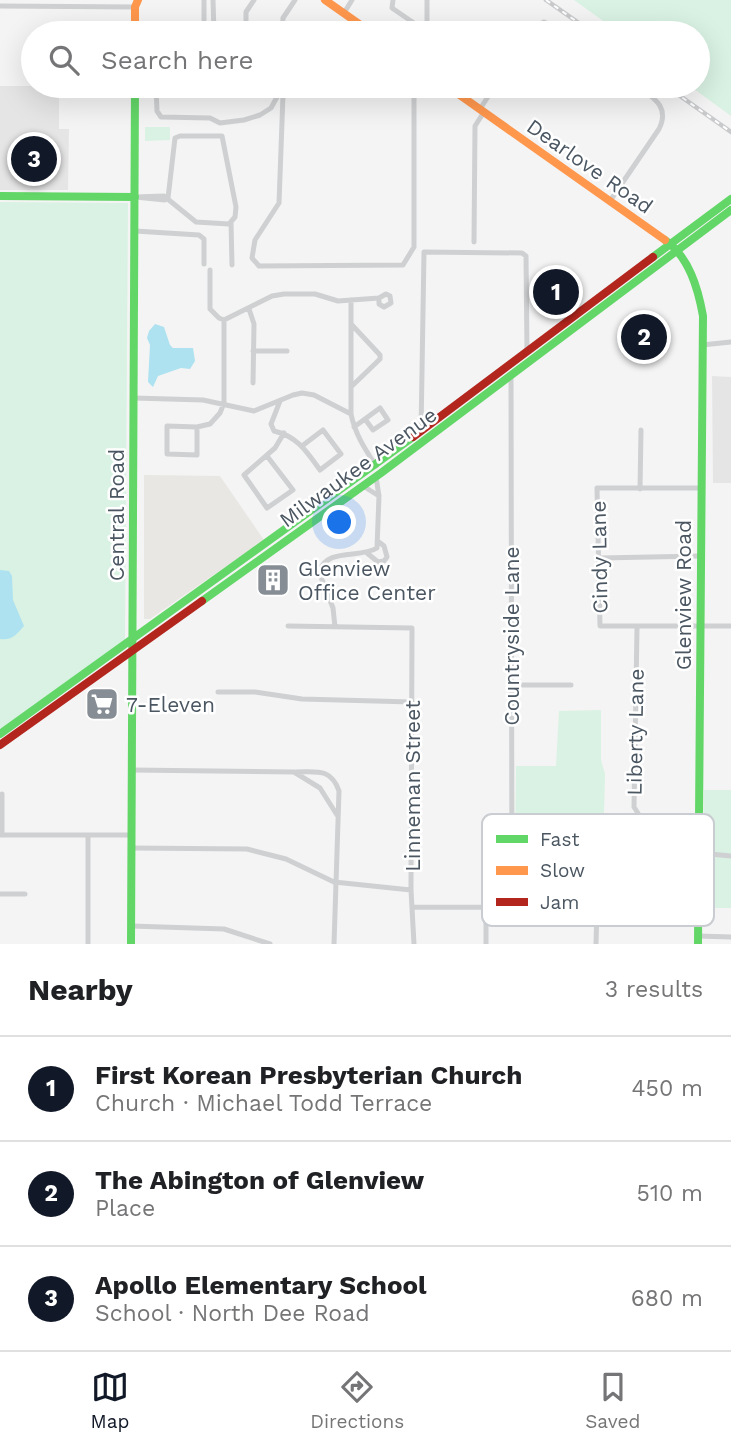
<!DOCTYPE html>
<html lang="en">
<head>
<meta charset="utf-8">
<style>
	body { margin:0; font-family:"Work Sans",sans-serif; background:#f6f6f6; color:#202124 }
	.you { position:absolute; left:340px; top:523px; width:24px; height:24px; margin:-18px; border:5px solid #fff; border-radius:50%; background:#1a73e8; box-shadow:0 0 0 10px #1a73e833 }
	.badge { display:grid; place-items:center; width:46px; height:46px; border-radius:50%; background:#111827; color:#fff; font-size:23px; font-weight:700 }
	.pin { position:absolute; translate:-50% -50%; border:4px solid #fff; box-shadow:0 2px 7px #0006 }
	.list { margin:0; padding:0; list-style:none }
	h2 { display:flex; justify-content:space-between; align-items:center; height:91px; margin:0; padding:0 28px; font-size:30px }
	h2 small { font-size:23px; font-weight:400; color:#757577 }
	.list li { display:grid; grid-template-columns:46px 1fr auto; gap:21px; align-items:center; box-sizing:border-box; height:105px; padding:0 28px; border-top:2px solid #e0e0e0 }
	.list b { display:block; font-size:26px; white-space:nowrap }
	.list p { margin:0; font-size:23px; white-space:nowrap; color:#757577 }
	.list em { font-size:23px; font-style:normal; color:#757577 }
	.icon { flex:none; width:38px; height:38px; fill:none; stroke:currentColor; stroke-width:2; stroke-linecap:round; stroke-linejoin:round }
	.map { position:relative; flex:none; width:731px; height:944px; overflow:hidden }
	.search { position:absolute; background:#fff; box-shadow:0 7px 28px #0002; left:21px; right:21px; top:21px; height:77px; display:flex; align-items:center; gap:18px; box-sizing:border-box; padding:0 24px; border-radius:38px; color:#757577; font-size:26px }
	.sheet { height:406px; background:#fff }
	nav { display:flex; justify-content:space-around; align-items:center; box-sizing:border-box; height:98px; border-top:2px solid #e0e0e0; background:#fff; font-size:19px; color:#757577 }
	nav a { display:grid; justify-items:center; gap:4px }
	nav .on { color:#111827 }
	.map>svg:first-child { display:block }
	.commercial { fill:#e8e7e3 }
	.education { fill:#e6e5e6 }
	.green { fill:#d9f2e3 }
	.water { fill:#aee2f0 }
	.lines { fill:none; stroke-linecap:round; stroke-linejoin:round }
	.street { stroke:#ced0d2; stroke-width:5 }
	.fast { stroke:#63d668; stroke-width:8 }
	.slow { stroke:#ff974d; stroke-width:8 }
	.jam { stroke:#b3261e; stroke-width:8 }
	.rail-casing { stroke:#c9cacc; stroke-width:4.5 }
	.rail { stroke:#fff; stroke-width:2; stroke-dasharray:5; stroke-linecap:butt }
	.labels { text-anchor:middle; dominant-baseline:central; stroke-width:5; stroke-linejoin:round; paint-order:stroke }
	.street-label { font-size:21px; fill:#4a5661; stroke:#fff }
	.poi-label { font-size:21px; fill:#4a5661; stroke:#fff; text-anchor:start }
	.key { fill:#fff; stroke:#c9ccd0; stroke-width:2 }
	.key-label { font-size:19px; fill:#4a5661 }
</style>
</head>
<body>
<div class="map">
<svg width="731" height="944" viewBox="0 0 731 944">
	<rect width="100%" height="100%" fill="#f4f4f4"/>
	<path class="commercial" d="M144,475l76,1 44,64 -114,79h-6z"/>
	<path class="education" d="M0,86h59v43h10l-1,61h-68z
		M712,376l19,1v106h-18z"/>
	<path class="green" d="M574,0h157v116l-41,-30h8v-53h-78z
		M145,127h25v13l-25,1z
		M0,202l128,1 -3,437 -125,89z
		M601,710v50l4,14 -2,76 -88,2 1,-86h40l3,-55z
		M704,790h27v118h-28z"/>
	<path class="water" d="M155,324l9,3 6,18 3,3h20l2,13 -5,8 -9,-1 -23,8 -5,11 -5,-5 2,-37 -3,-7 2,-7z
		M0,570l9,1 3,5 1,24 11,26c-7,8 -12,15 -24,13z"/>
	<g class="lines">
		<path class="street" d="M213,0l1,33
			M393,0l-1,8 35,24
			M0,6l135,1
			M344,13l8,-13
			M204,33v-33
			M246,33v-21l8,-12
			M282,33l1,-15 12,-18
			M427,33v-33
			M526,33l18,-11 23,11
			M156,86l1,25 4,6 49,1 10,5 24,-3 16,-5 11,-7 6,-11 -2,-11
			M288,86l-5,9 -4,108 -24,37 -3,18 7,8 144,-1 11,-18v-161
			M72,87l19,6 65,-1
			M480,109l15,-23
			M135,197l29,-1 32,26 33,2 6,-7 1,-10 -14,-71h-42l-5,2 -7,60
			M135,197l30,3 3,-2
			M610,201l49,-72c11,-22 -5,-31 -21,-43
			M231,222l1,43
			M135,231l64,4 5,4v25
			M474,242l1,-116 9,-14
			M210,270v39l9,9 5,2 48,-24 12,-2h31l23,7 41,-3 7,-4 4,2 1,7 -7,4 -5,-3v-6
			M351,300v114c4,20 14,35 25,52
			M249,309l5,15 -1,59
			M352,325l28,30v4l-28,27
			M702,345l29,-3
			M253,351h34
			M511,375l1,532
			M134,398l69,2 51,11 39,-16 9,-2 12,2 37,19
			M280,401l-9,23 3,7c23,5 33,21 46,39l21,-16 -18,-24 -21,16
			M197,427v28l-30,-1v-28l30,1 13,-3 10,-11 4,-10v-83
			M354,427l26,-19 8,12 -15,10 -8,-11
			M421,431l3,-179 98,1 4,3 1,96
			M267,456l26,34 -26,18 -23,-33 31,-27 9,-15
			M363,486l16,10
			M701,488h-104l3,138h131
			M640,489l1,-59
			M367,553l11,9 6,-1 3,-4 -3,-11 -5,-4
			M600,558l101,-2
			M288,626l124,2 -1,262 3,54
			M335,627l-2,-19 -14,-36c8,-25 41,-13 58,-24l2,-52 -3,-19
			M637,628l-3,179 7,11h58
			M511,685h60
			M218,692h37l47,7 110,3
			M132,770l162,2 26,16 17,27
			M296,772c21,0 35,-4 43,19l-5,153
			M2,794v41
			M0,835h132
			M88,835v109
			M131,848l116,1 39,10 48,23 77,8
			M699,853l32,3
			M0,894h25
			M412,907l286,1
			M486,907v37
			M131,926l93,3 46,15
			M698,936l33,1
			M596,944l1,-37"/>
		<path class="fast" d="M0,196l135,1
			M665,240c24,17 33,48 38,76l-5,628
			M653,257l78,-58
			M202,601l179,-128 350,-263
			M0,734l413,-297
			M131,944l4,-858"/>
		<path class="slow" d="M325,0l47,33
			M135,33v-26l3,-7
			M447,86l218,154"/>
		<path class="jam" d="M413,437l240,-180
			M0,745l202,-144"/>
		<defs>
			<path id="rail" d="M546,0l47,33
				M666,86l65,46"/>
		</defs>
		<use href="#rail" class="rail-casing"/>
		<use href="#rail" class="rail"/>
	</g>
	<defs>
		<symbol id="building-square" viewBox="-11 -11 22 22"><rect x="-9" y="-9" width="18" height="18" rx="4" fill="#868d94" stroke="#fff"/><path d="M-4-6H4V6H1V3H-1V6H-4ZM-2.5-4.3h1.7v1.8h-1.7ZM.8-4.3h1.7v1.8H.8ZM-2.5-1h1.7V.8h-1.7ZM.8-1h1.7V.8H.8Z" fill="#fff"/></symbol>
		<symbol id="supermarket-square" viewBox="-11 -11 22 22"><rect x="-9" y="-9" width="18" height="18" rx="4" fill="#868d94" stroke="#fff"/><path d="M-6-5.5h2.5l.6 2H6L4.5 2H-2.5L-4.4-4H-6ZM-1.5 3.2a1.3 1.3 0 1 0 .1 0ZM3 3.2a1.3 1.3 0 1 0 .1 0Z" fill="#fff"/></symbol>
	</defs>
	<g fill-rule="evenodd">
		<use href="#building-square" x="254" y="561" width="38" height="38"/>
		<use href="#supermarket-square" x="83" y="685" width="38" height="38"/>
	</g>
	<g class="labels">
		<g class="street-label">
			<text transform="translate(590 166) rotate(35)">Dearlove Road</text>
			<text transform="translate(358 467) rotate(-36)">Milwaukee Avenue</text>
			<text transform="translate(116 515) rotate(-90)">Central Road</text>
			<text transform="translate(599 557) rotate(-91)">Cindy Lane</text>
			<text transform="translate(683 595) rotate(-90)">Glenview Road</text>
			<text transform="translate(511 636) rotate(-90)">Countryside Lane</text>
			<text transform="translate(635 732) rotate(-89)">Liberty Lane</text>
			<text transform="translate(412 786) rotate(-90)">Linneman Street</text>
		</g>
		<g class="poi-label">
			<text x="298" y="568">Glenview<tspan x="298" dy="24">Office Center</tspan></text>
			<text x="126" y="704">7-Eleven</text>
		</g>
	</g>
	<rect x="482" y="814" width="232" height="112" rx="10" class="key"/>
	<rect x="496" y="835" width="32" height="8" fill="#63d668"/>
	<rect x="496" y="866" width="32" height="9" fill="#ff974d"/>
	<rect x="496" y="898" width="32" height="8" fill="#b3261e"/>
	<g class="key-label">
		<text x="540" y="846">Fast</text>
		<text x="540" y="877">Slow</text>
		<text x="540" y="909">Jam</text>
	</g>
</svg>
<div class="you"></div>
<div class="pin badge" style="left:556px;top:292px">1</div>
<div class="pin badge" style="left:644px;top:337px">2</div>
<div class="pin badge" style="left:34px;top:159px">3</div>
<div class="search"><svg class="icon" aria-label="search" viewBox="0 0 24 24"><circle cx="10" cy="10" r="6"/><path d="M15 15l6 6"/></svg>Search here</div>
</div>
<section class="sheet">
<h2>Nearby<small>3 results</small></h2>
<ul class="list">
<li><span class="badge">1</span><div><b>First Korean Presbyterian Church</b><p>Church · Michael Todd Terrace</p></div><em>450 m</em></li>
<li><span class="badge">2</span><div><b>The Abington of Glenview</b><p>Place</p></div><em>510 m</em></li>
<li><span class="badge">3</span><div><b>Apollo Elementary School</b><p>School · North Dee Road</p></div><em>680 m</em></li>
</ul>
</section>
<nav>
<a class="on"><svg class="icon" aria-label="map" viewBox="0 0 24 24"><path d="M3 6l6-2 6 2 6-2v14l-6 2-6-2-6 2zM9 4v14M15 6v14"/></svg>Map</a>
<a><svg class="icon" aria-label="directions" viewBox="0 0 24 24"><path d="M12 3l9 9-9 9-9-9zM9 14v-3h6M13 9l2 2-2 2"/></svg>Directions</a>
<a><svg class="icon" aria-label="saved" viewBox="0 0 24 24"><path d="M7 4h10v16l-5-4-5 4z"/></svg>Saved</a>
</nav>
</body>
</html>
